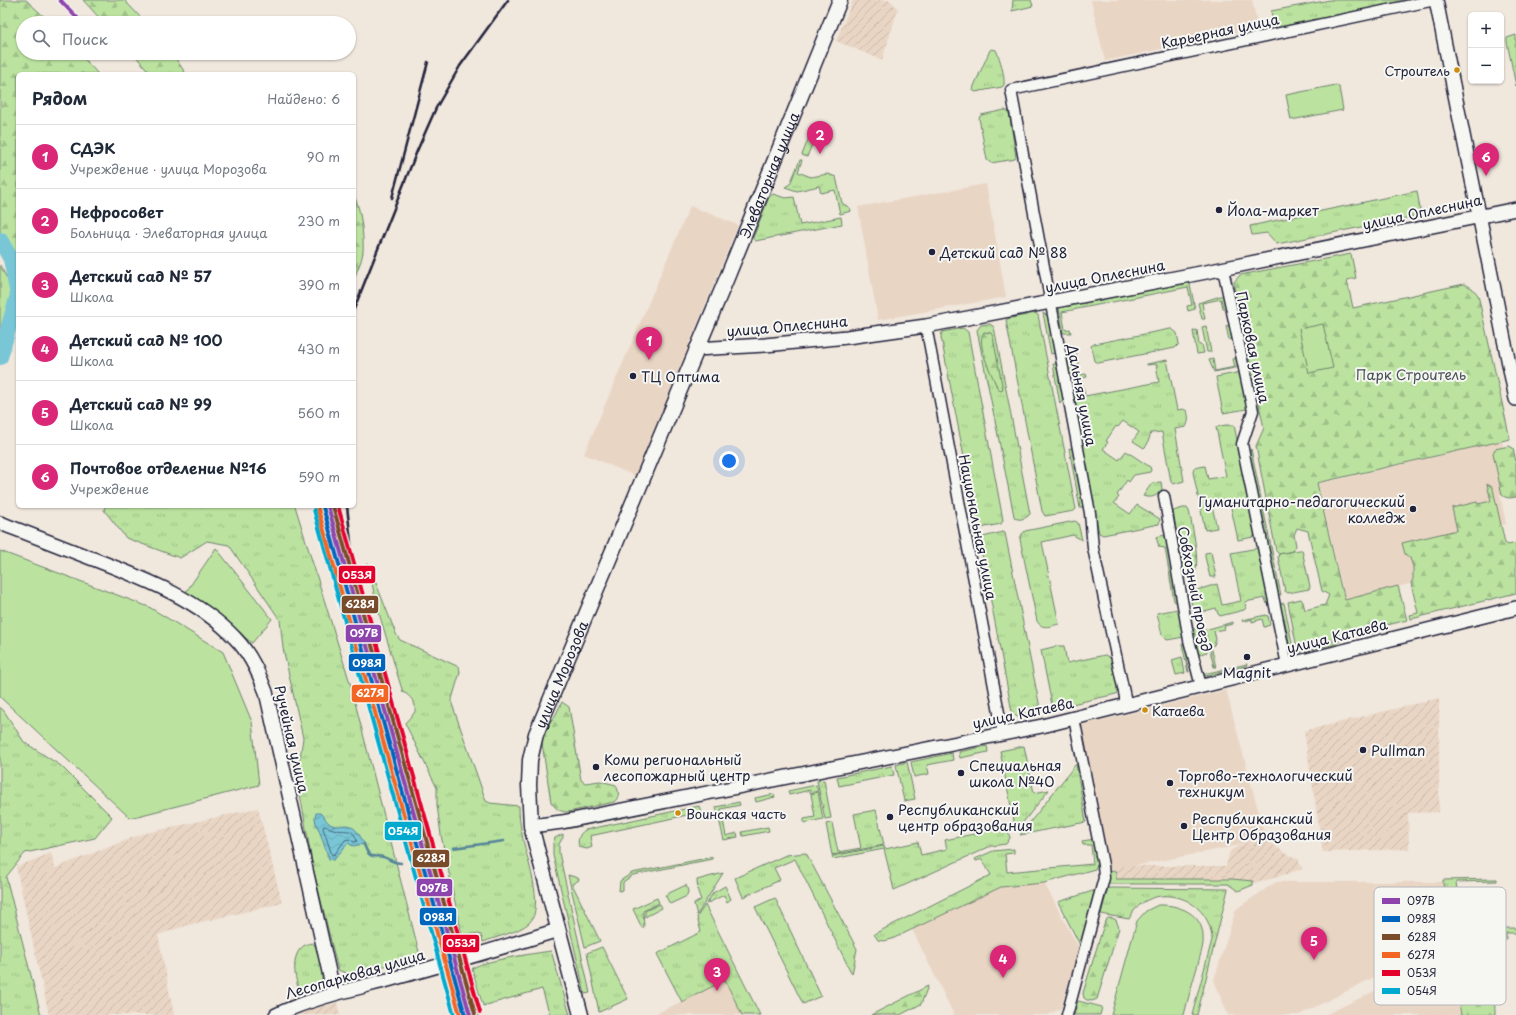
<!DOCTYPE html>
<html lang="ru">
<head>
<meta charset="utf-8">
<style>
	body { margin:0; font-family:"Playpen Sans",sans-serif; background:#f6f6f7; color:#1f2937 }
	.controls { position:absolute; right:12px; top:12px; display:grid; overflow:hidden; border-radius:6px; box-shadow:0 1px 3px #0004 }
	.controls button { width:36px; height:36px; display:grid; place-items:center; padding:0; border:0; border-bottom:1px solid #e0e1e3; background:#fff; color:#1f2937; font:20px sans-serif }
	.you { position:absolute; left:729px; top:461px; width:14px; height:14px; margin:-10px; border:3px solid #fff; border-radius:50%; background:#1a73e8; box-shadow:0 0 0 6px #1a73e833 }
	.badge { display:grid; place-items:center; width:26px; height:26px; border-radius:50%; background:#db2777; color:#fff; font-size:13px; font-weight:700 }
	.pin { position:absolute; translate:-50% -33px; filter:drop-shadow(0 1px 2px #0008) }
	.pin::after { content:''; position:absolute; top:21px; width:14px; height:12px; background:inherit; clip-path:polygon(0 0,100% 0,50% 100%) }
	.list { margin:0; padding:0; list-style:none }
	h2 { display:flex; justify-content:space-between; align-items:center; height:52px; margin:0; padding:0 16px; font-size:17px }
	h2 small { font-size:13px; font-weight:400; color:#747a83 }
	.list li { display:grid; grid-template-columns:26px 1fr auto; gap:12px; align-items:center; box-sizing:border-box; height:64px; padding:0 16px; border-top:1px solid #e0e1e3 }
	.list b { display:block; font-size:15px; white-space:nowrap }
	.list p { margin:0; font-size:13px; white-space:nowrap; color:#747a83 }
	.list em { font-size:13px; font-style:normal; color:#747a83 }
	.icon { flex:none; width:22px; height:22px; fill:none; stroke:currentColor; stroke-width:2; stroke-linecap:round; stroke-linejoin:round }
	.map { position:relative; flex:none; width:1516px; height:1015px; overflow:hidden }
	.search { position:absolute; background:#fff; box-shadow:0 1px 3px #0004; left:16px; top:16px; width:340px; height:44px; display:flex; align-items:center; gap:10px; box-sizing:border-box; padding:0 14px; border-radius:22px; color:#747a83; font-size:15px }
	.panel { position:absolute; background:#fff; box-shadow:0 1px 3px #0004; left:16px; top:72px; width:340px; height:436px; border-radius:6px }
	.map>svg:first-child { display:block }
	.built { fill:#e9d5c4 }
	.industrial { fill:url(#industrial-furrows) }
	.grass { fill:url(#grass-tufts); stroke:#6e826d }
	.forest { fill:url(#forest-firs); stroke:#6e826d }
	.garden { fill:#bbe39f; stroke:#6e826d }
	.water { fill:url(#water-waves); stroke:#568499 }
	.lines { fill:none; stroke-linecap:round; stroke-linejoin:round }
	.shore { stroke:#456479; stroke-width:1 }
	.stream { stroke:#568499; stroke-width:2.5 }
	.river { stroke:#79c6d7; stroke-width:16 }
	.minor-casing { stroke:#22223b; stroke-width:13 }
	.tertiary-casing { stroke:#22223b; stroke-width:16 }
	.secondary-casing { stroke:#22223b; stroke-width:17 }
	.minor { stroke:#f6f6f2; stroke-width:10 }
	.tertiary { stroke:#f6f6f2; stroke-width:13 }
	.secondary { stroke:#f6f6f2; stroke-width:14 }
	.rail { stroke:#22223b; stroke-width:2.5 }
	.rail-1-casing { stroke:#f6f6f2; stroke-width:7 }
	.rail-2-casing { stroke:#f6f6f2; stroke-width:7 }
	.rail-3-casing { stroke:#f6f6f2; stroke-width:7 }
	.rail-4-casing { stroke:#f6f6f2; stroke-width:7 }
	.rail-5-casing { stroke:#f6f6f2; stroke-width:7 }
	.rail-6-casing { stroke:#f6f6f2; stroke-width:7 }
	.rail-1 { stroke:#8e44ad; stroke-width:4 }
	.rail-2 { stroke:#0065bd; stroke-width:4 }
	.rail-3 { stroke:#7a4b2a; stroke-width:4 }
	.rail-4 { stroke:#f26522; stroke-width:4 }
	.rail-5 { stroke:#e4002b; stroke-width:4 }
	.rail-6 { stroke:#00a9ce; stroke-width:4 }
	.bus-dot { fill:#cc8c0c; stroke:#f6f6f2; stroke-width:1.5 }
	.poi-dot { fill:#22223b; stroke:#f6f6f2; stroke-width:1.5 }
	.labels { text-anchor:middle; dominant-baseline:central; stroke-width:4; stroke-linejoin:round; paint-order:stroke }
	.bus-label { font-size:13px; fill:#22223b; stroke:#f6f6f2; text-anchor:start }
	.street-label { font-size:14px; fill:#22223b; stroke:#f6f6f2 }
	.poi-label { font-size:14px; fill:#22223b; stroke:#f6f6f2; text-anchor:start }
	.park-label { font-size:14px; fill:#485254; stroke:#f6f6f2 }
	.key { fill:#f6f6f2; stroke:#b6b6bb; stroke-width:1 }
	.key-label { font-size:11px; fill:#22223b }
	.line-badge { stroke:#f6f6f2; stroke-width:1.5 }
	.badge-label { font-size:11px; text-anchor:middle; font-weight:bold; fill:#fff }
</style>
</head>
<body>
<div class="map">
<svg width="1516" height="1015" viewBox="0 0 1516 1015">
	<defs>
		<pattern id="industrial-furrows" width="10" height="10" patternUnits="userSpaceOnUse"><rect width="10" height="10" fill="#e9d5c4"/><path d="M-1 1l2-2M0 10L10 0M9 11l2-2" fill="none" stroke="#c8b7a9"/></pattern>
		<pattern id="grass-tufts" width="24" height="20" patternUnits="userSpaceOnUse"><rect width="24" height="20" fill="#bbe39f"/><path d="M3 7l-1-3M5 7V3M7 7l1-3M15 17l-1-3M17 17v-4M19 17l1-3" fill="none" stroke="#a0c28a"/></pattern>
		<pattern id="forest-firs" width="22" height="20" patternUnits="userSpaceOnUse"><rect width="22" height="20" fill="#bbe39f"/><path d="M5 1l3.5 6h-7zM16 11l3.5 6h-7z" fill="#a0c28a"/></pattern>
		<pattern id="water-waves" width="16" height="10" patternUnits="userSpaceOnUse"><rect width="16" height="10" fill="#79c6d7"/><path d="M0 5q4-4 8 0t8 0" fill="none" stroke="#68aab9"/></pattern>
	</defs>
	<rect width="100%" height="100%" fill="#f0e7dd"/>
	<filter id="ink" filterUnits="userSpaceOnUse"><feTurbulence type="fractalNoise" baseFrequency=".025" numOctaves="2"/><feDisplacementMap in="SourceGraphic" scale="8" xChannelSelector="R" yChannelSelector="G"/><feConvolveMatrix kernelMatrix="1 2 1 2 8 2 1 2 1" color-interpolation-filters="sRGB"/></filter>
	<g filter="url(#ink)">
		<path class="built" d="M1091,0h161l6,28 -153,33z
			M986,184l20,113 -128,23 -20,-113z
			M690,206l48,19 -103,251 -51,-22z
			M1502,441l9,50 -11,3 6,30 -70,17 9,34 -100,25 -27,-116z
			M1226,690l40,150 -157,31 -31,-145z
			M1276,882h167l3,59 -147,74h-71l-14,-35 22,-71z
			M1044,883l35,65 -18,60 -13,7h-94l-42,-86 89,-42z
			M1449,955l11,60h-135z
			M725,980l17,35h-88z"/>
		<path class="industrial" d="M853,0h37l8,9 -16,51 -46,-19z
			M1439,698v114l-31,1 1,36 -86,3 -19,-121z
			M258,808l24,95 -94,22 -30,10 16,80h-125l-33,-148 35,-14 4,15 87,-34z
			M1263,837l22,16 13,6 4,10 -45,14 -21,-2 -122,1 -1,-16h113l4,-15 7,-4z
			M337,1003l3,12h-43l18,-7z"/>
		<path class="grass" d="M1013,0h18l2,6 -21,5z
			M1330,0h82l-136,28 -2,-1 -3,-16z
			M1516,35v51l-9,-44v-4z
			M992,49l4,1c4,8 9,26 8,35l-2,2 -27,5 -2,-2 1,-4 16,-36z
			M1005,110l4,2 7,45 -1,2 -24,4 -4,-3 -8,-42 2,-3z
			M813,127l5,2 -11,28 -5,-2z
			M800,160h2l-4,12 13,5 17,-3 8,3 6,26 8,5 1,3 -11,3 -5,-24 -14,3 -2,-7 -22,5 -12,-4 5,-3z
			M1417,191l3,18 -3,5 -6,3 -134,27 -10,-11 -15,2 -2,-9z
			M773,194l12,4 9,-1 6,28 41,-8 1,7 -87,17 -2,-3 16,-41z
			M1188,283l2,1 5,25 -7,2 -1,-5 5,-1 -4,-18 -126,25 3,18 5,-1 1,4h-8l-4,-25z
			M1224,295l16,72 -26,5 -5,-12 4,-1 2,12 20,-4 -2,-8 3,-1 -4,-19 -3,1 -3,-14 3,-1 -3,-17h-3l-2,-9 -19,4 3,16h-3l-4,-16z
			M1035,313l3,2 38,194 -2,2 -29,5 -3,-5 -36,-191 1,-1z
			M1043,313l5,3 7,37 -4,1z
			M990,324l4,3 36,187c-3,4 -10,7 -15,4l-1,-2 -37,-186 4,-5z
			M1206,326l5,26h-4l-5,-25z
			M963,328l5,4 35,188 -2,4 -21,4 -3,-3 -36,-188 1,-5z
			M1170,329h2l5,4 2,11 -4,4 -77,15 -4,-2 -3,-15 3,-2z
			M1197,330l2,15h3l2,8 -7,1 -4,-23z
			M1073,349l3,2 4,24 6,-1 1,3 -6,1 4,18 74,-14 -3,-18 -9,1v-1l20,-4 10,50 6,-1 4,2c2,6 2,10 -1,16l-11,2 9,52 -11,3 -2,-2 -9,-50 -11,1 -4,12 -3,3 -11,-7 6,-9 -16,-11 -5,6 -2,-1 -10,15 2,1 -5,7 16,11 7,-9 24,16 1,3 -1,2 -16,3 -5,7 -2,-2 -10,15 2,2 -5,6 16,11 7,-9 23,14 -1,5 -56,11 -4,-2 -34,-178v-4z
			M1053,364h4l7,35 -4,5z
			M1241,372l8,35 -2,2 -24,4 -7,-36z
			M1226,425h8l22,108 -3,4 -15,3 -8,-37 -18,3 5,22 -12,2 -12,-58 1,-4 11,-2 3,13 18,-3 -10,-49z
			M1069,448l4,1 11,54 -2,5h-2z
			M1251,449l30,146 -4,-1 -21,-101 2,-1 -3,-10h-2l-4,-27z
			M1161,482l1,7c-4,7 -11,10 -19,7l9,-13z
			M105,506h190l55,177 70,273 -69,19 -13,-5 -25,-102 -17,-97 4,-13 3,-20 -20,-90 -3,-28 -51,-75 -22,-4 -27,17 -54,-20 -22,-28z
			M1183,508h4l2,3c3,14 13,55 4,66l-8,1 -12,-67z
			M1075,521l3,2 4,17 -9,-5 -31,7 17,82c-9,2 -17,6 -22,-3l-17,-82 2,-5 3,-3z
			M1003,532l2,1 35,175 -2,4 -21,5 -5,-5 -33,-174z
			M1165,535v3h4l15,99 -17,3 -5,-5 -5,-22 21,-4 -1,-6 -3,-2 -9,-53 -6,-1 -3,-10z
			M1258,548l11,53 -1,2 -1,1 -2,-6 -20,4 1,6 -2,2 -24,6 -2,-2 -2,-6 -19,5 1,7 -3,-1 -5,-23 4,-5 23,-7 5,21 19,-4 -10,-48z
			M1299,550h3l8,37 -1,2 -21,4 -3,-2 -7,-34 1,-3z
			M1211,552l5,25h-6l-5,-20v-4z
			M368,563l28,71 4,6 59,27 1,5 -8,27v5l34,97 4,2 29,3c0,9 1,19 3,28 3,21 24,73 7,89 -10,9 -33,14 -46,19l-2,-7c-7,-3 -12,-1 -19,0l-21,-100 -4,-30v-17l-32,-65 10,-11c1,-9 -4,-16 -12,-20l-3,-9 -24,-80z
			M1284,603l9,45 -6,2 2,-7 -5,-26 -4,-2 -3,-10z
			M1266,615l2,1 2,9 -6,2 -2,-8 -10,3v-3l-9,3 -1,-2z
			M1233,622v2l-9,2 1,3 -11,2 2,8 -2,6 -3,1 5,21h-2l-9,-37z
			M1203,627l-2,3 6,22 -10,3 -6,-25z
			M1342,639l-6,5 -44,10 -4,-1z
			M1188,642l4,15 -6,2 3,13h-1l-6,-28z
			M1057,646h7l3,17 38,-8 7,4 6,33 -2,2 -57,13 -7,-2 -11,-55z
			M1182,657l3,16 -9,2 -4,-15z
			M1247,664l-1,2 -41,10 -1,-2z
			M0,707l4,4 20,31 37,24 51,51 -17,21 -70,15 -19,24 35,138h-41z
			M987,746l1,6 -28,6 -1,-6z
			M1024,746l10,47 15,-3 -33,41 -16,-80z
			M952,753l1,7 -26,5 2,9 -15,3 -3,-15z
			M907,762l8,37 -11,2 -8,-36z
			M1076,764l10,58 -66,13z
			M892,766l2,9 -55,11 -2,-9z
			M824,780l7,38 -6,1 -8,-38z
			M816,785l2,6 -8,2v-3l-21,5 -1,-4z
			M818,792l5,27 -19,4v-4l11,-2 -4,-23z
			M774,794l1,3 -19,5 -1,-4z
			M739,802l1,3 -19,4 5,27 11,-3 1,4 -14,3 -8,-33z
			M664,804l2,5 -100,20 -1,-5z
			M699,806l2,6 -111,24 2,11 -5,2 -8,-2c-2,-7 0,-13 6,-17z
			M876,810l8,35 -52,10 -6,-31 6,-1 6,29 23,-4 -7,-34z
			M768,827l1,4 -26,5 -1,-4z
			M1007,827l3,11 -4,6 -15,2 -97,44 -10,-41 -51,10 -1,-3 52,-10 1,3 33,-7 3,13 26,-6 -2,-9z
			M563,834v3l-4,7v9l31,140 -5,1 -32,-139v-12l2,-5z
			M1095,839l2,26 -2,4 -51,14 -43,4 -109,52 -8,2 -6,-1 -4,-6 117,-59 -9,-16 -6,2 -1,-2 18,-8 21,-2v4l-9,1 2,18 86,-8 -2,-19h-8l-1,-4z
			M806,853l51,96 -5,25 -57,-115 -21,9 6,12 -37,17 -8,-19 51,-23z
			M712,857v2l-79,16 -10,7v8l-4,1 1,-10 12,-8z
			M1116,871v8h116l21,2v4l-15,6 -10,-7h-120v-12z
			M723,873l-26,42 -3,-11 7,-4 -3,-8 -1,-12z
			M568,875l10,3 1,2 -7,4 28,57 -15,6z
			M1497,879v2l-41,1 5,38 -16,1 -2,-41z
			M686,885l2,6 -1,5 -17,8 -5,-9z
			M725,886l6,13 -4,3 -3,-7 -18,9 7,-11z
			M1108,888l120,1 -31,126h-5l20,-75c-1,-45 -63,-62 -83,-21l-28,-5z
			M1096,890l-16,55 -22,-43z
			M657,898l2,5 -16,8 1,16 -2,1 -9,-19z
			M775,898l46,98 -18,8 -48,-97z
			M660,904l2,4 -17,9v-6z
			M705,905l55,110h-18l-17,-35 -43,22 -25,-48 44,-22 -4,-15z
			M1516,928v5h-10v6l-34,1 1,16h-8l-2,-8 -2,-2h-6l9,-17z
			M312,943l4,3c2,12 14,40 -3,45 -6,1 -11,-1 -15,-4 -5,-16 -7,-41 14,-44z
			M602,947l26,52 -29,13 -12,-59z
			M551,951l19,64h-20l-8,-26 -59,17 -11,-37c7,-8 65,-16 79,-18z
			M1078,1001l24,6 -2,8h-26z"/>
		<path class="forest" d="M0,0h26l25,23h-28v30h56l19,21h-80v215l-3,-2 -15,-37z
			M83,0h41l22,23h-42z
			M133,53h39l14,21h-35z
			M354,196c7,12 10,41 9,56 -1,9 -6,18 -9,27z
			M1351,254l5,24 -9,2 6,28 111,-24 8,4 6,7 32,144 -193,44 24,105h1l3,12 53,-14 9,34 -110,28 -9,-46 13,-3 2,3 2,8 20,-5 4,-10 -7,-4 -14,-60 -11,-3 -3,7 2,11 -4,5 -13,3 -3,-3 -20,-105 8,-18 -30,-141v-5l6,-7z
			M984,332l7,1 2,4 10,53 -3,1 -3,-3c-4,-13 -22,-43 -13,-56z
			M1509,446l4,2 3,14v35c-6,1 -9,2 -14,-2l-9,-42 2,-4z
			M1487,484l5,3 1,2 12,54 3,2 8,-2v50l-105,26 -1,-4 8,-2 -7,-30 2,-4v-12l-3,-9 -5,-4 -3,-11 55,-13 -5,-22 25,-6 1,2 13,-3z
			M562,702l7,5 12,73 4,3 15,-2 16,4c3,7 4,12 -2,17l-46,10c-8,0 -12,-3 -17,-10l-9,-59 1,-12 12,-15z
			M1108,918h4l4,2 3,8 -22,71 -5,2 -5,-1 -3,-2 -1,-5 22,-72z
			M1459,946l4,2 6,32c28,9 25,3 26,34l-2,1h-32l-10,-57 3,-9z
			M928,986l-7,18 -21,11h-29z"/>
		<path class="garden" d="M1336,85l3,2 4,23 -52,10 -5,-25z
			M0,265l14,27 -14,38z
			M1323,324l10,44 -24,5 -10,-44z
			M216,548l56,71 -20,24 -66,-51z
			M0,551l149,56 74,45 29,70 7,63 -129,33 -130,-121z
			M1158,905c21,-1 45,9 45,32 1,9 -3,18 -5,27 -5,17 -10,34 -14,51h-73l26,-94 9,-10z"/>
		<path class="water" d="M316,813h4c4,3 6,8 10,11 6,3 10,2 16,1 9,0 15,12 18,19l-11,2 -5,-3 -14,17 -5,-1 -10,-29 -3,-6 -1,-6z"/>
		<g class="lines">
			<path class="shore" d="M324,826c4,1 8,3 13,4 9,2 16,-3 20,11l-3,1 -5,-3 -4,1 -10,14 -3,1 -9,-27z"/>
			<path class="stream" d="M364,844c6,19 12,9 22,14 6,3 8,5 15,5
				M453,848l51,-7"/>
			<path class="river" d="M0,240l11,19 7,36 -18,62"/>
			<defs>
				<path id="minor" d="M1223,269l30,142 -11,33 45,221
					M926,326l77,408
					M1164,496l25,144 12,46
					M1125,706v-9l-32,-149 -3,-35 -79,-423 424,-90
					M1067,1015l37,-137 -1,-13 -29,-147"/>
				<path id="tertiary" d="M1436,0l80,399
					M696,349l69,-4 82,-8 79,-11 280,-54 310,-63
					M0,523c32,12 64,25 96,37 49,19 102,39 139,78 15,15 24,35 31,54l68,302
					M531,826l31,-4 480,-96 474,-118
					M276,1015c38,-18 79,-26 119,-37 55,-15 109,-31 163,-48"/>
				<g id="secondary">
					<path id="s1" d="M581,1015l-50,-189 -2,-41 1,-25 6,-26 190,-454 114,-280"/>
				</g>
			</defs>
			<use href="#minor" class="minor-casing"/>
			<use href="#tertiary" class="tertiary-casing"/>
			<use href="#secondary" class="secondary-casing"/>
			<use href="#minor" class="minor"/>
			<use href="#tertiary" class="tertiary"/>
			<use href="#secondary" class="secondary"/>
			<path class="rail" d="M392,198l36,-136
				M354,309l63,-158 19,-43 24,-42 48,-66
				M347,506l5,46 8,38 118,425"/>
			<defs>
				<path id="rail-1" d="M60,0l22,23
					M328,506l142,509"/>
				<path id="rail-2" d="M323,507l142,508"/>
				<path id="rail-3" d="M333,506l142,508"/>
				<path id="rail-4" d="M318,509l142,506"/>
				<path id="rail-5" d="M338,506l142,506"/>
				<path id="rail-6" d="M314,510l140,505"/>
			</defs>
			<use href="#rail-1" class="rail-1-casing"/>
			<use href="#rail-2" class="rail-2-casing"/>
			<use href="#rail-3" class="rail-3-casing"/>
			<use href="#rail-4" class="rail-4-casing"/>
			<use href="#rail-5" class="rail-5-casing"/>
			<use href="#rail-6" class="rail-6-casing"/>
			<use href="#rail-1" class="rail-1"/>
			<use href="#rail-2" class="rail-2"/>
			<use href="#rail-3" class="rail-3"/>
			<use href="#rail-4" class="rail-4"/>
			<use href="#rail-5" class="rail-5"/>
			<use href="#rail-6" class="rail-6"/>
		</g>
	</g>
	<g class="bus-dot">
		<circle cx="1457" cy="70" r="3.5"/>
		<circle cx="1145" cy="710" r="3.5"/>
		<circle cx="678" cy="813" r="3.5"/>
	</g>
	<g class="poi-dot">
		<circle cx="1219" cy="210" r="4"/>
		<circle cx="932" cy="252" r="4"/>
		<circle cx="633" cy="376" r="4"/>
		<circle cx="1413" cy="509" r="4"/>
		<circle cx="1247" cy="657" r="4"/>
		<circle cx="1363" cy="750" r="4"/>
		<circle cx="596" cy="767" r="4"/>
		<circle cx="961" cy="773" r="4"/>
		<circle cx="1170" cy="783" r="4"/>
		<circle cx="890" cy="817" r="4"/>
		<circle cx="1184" cy="826" r="4"/>
	</g>
	<g class="labels">
		<g class="bus-label">
			<text x="1450" y="70" text-anchor="end">Строитель</text>
			<text x="1152" y="710">Катаева</text>
			<text x="686" y="813">Воинская часть</text>
		</g>
		<g class="street-label">
			<text transform="translate(1220 31) rotate(-12)">Карьерная улица</text>
			<text stroke="none"><textPath href="#s1" startOffset="894">Элеваторная улица</textPath></text>
			<text transform="translate(1422 212) rotate(-12)">улица Оплеснина</text>
			<text transform="translate(1105 276) rotate(-11)">улица Оплеснина</text>
			<text transform="translate(787 326) rotate(-5)">улица Оплеснина</text>
			<text transform="translate(1253 347) rotate(78)">Парковая улица</text>
			<text transform="translate(1082 395) rotate(79)">Дальняя улица</text>
			<text transform="translate(978 527) rotate(79)">Национальная улица</text>
			<text transform="translate(1195 589) rotate(79)">Совхозный проезд</text>
			<text transform="translate(1337 636) rotate(-14)">улица Катаева</text>
			<text stroke="none"><textPath href="#s1" startOffset="353">улица Морозова</textPath></text>
			<text transform="translate(1023 713) rotate(-12)">улица Катаева</text>
			<text transform="translate(292 739) rotate(77)">Ручейная улица</text>
			<text transform="translate(355 974) rotate(-16)">Лесопарковая улица</text>
		</g>
		<g class="poi-label">
			<text x="1227" y="210">Йола-маркет</text>
			<text x="940" y="252">Детский сад № 88</text>
			<text x="641" y="376">ТЦ Оптима</text>
			<text x="1405" y="501" text-anchor="end">Гуманитарно-педагогический<tspan x="1405" dy="16">колледж</tspan></text>
			<text x="1247" y="672" text-anchor="middle">Magnit</text>
			<text x="1371" y="750">Pullman</text>
			<text x="604" y="759">Коми региональный<tspan x="604" dy="16">лесопожарный центр</tspan></text>
			<text x="969" y="765">Специальная<tspan x="969" dy="16">школа №40</tspan></text>
			<text x="1178" y="775">Торгово-технологический<tspan x="1178" dy="16">техникум</tspan></text>
			<text x="898" y="809">Республиканский<tspan x="898" dy="16">центр образования</tspan></text>
			<text x="1192" y="818">Республиканский<tspan x="1192" dy="16">Центр Образования</tspan></text>
		</g>
		<g class="park-label">
			<text x="1411" y="374">Парк Строитель</text>
		</g>
	</g>
	<rect x="1374" y="887" width="132" height="118" rx="6" class="key"/>
	<rect x="1382" y="898" width="18" height="6" fill="#8e44ad"/>
	<rect x="1382" y="916" width="18" height="6" fill="#0065bd"/>
	<rect x="1382" y="934" width="18" height="6" fill="#7a4b2a"/>
	<rect x="1382" y="952" width="18" height="6" fill="#f26522"/>
	<rect x="1382" y="970" width="18" height="6" fill="#e4002b"/>
	<rect x="1382" y="988" width="18" height="6" fill="#00a9ce"/>
	<g class="key-label">
		<text x="1407" y="905">097В</text>
		<text x="1407" y="923">098Я</text>
		<text x="1407" y="941">628Я</text>
		<text x="1407" y="959">627Я</text>
		<text x="1407" y="977">053Я</text>
		<text x="1407" y="995">054Я</text>
	</g>
	<g class="line-badge">
		<rect x="338" y="565" width="38" height="19" rx="4" fill="#e4002b"/>
		<rect x="341" y="595" width="38" height="19" rx="4" fill="#7a4b2a"/>
		<rect x="345" y="624" width="37" height="19" rx="4" fill="#8e44ad"/>
		<rect x="348" y="653" width="38" height="19" rx="4" fill="#0065bd"/>
		<rect x="351" y="684" width="38" height="19" rx="4" fill="#f26522"/>
		<rect x="384" y="821" width="38" height="20" rx="4" fill="#00a9ce"/>
		<rect x="412" y="849" width="38" height="19" rx="4" fill="#7a4b2a"/>
		<rect x="416" y="878" width="37" height="19" rx="4" fill="#8e44ad"/>
		<rect x="419" y="907" width="38" height="19" rx="4" fill="#0065bd"/>
		<rect x="442" y="934" width="38" height="19" rx="4" fill="#e4002b"/>
	</g>
	<g class="badge-label">
		<text x="357" y="579">053Я</text>
		<text x="360" y="608">628Я</text>
		<text x="364" y="637">097В</text>
		<text x="367" y="667">098Я</text>
		<text x="370" y="697">627Я</text>
		<text x="403" y="835">054Я</text>
		<text x="431" y="862">628Я</text>
		<text x="434" y="892">097В</text>
		<text x="438" y="921">098Я</text>
		<text x="461" y="947">053Я</text>
	</g>
</svg>
<div class="controls">
<button>+</button>
<button>−</button>
</div>
<div class="you"></div>
<div class="pin badge" style="left:649px;top:360px">1</div>
<div class="pin badge" style="left:820px;top:154px">2</div>
<div class="pin badge" style="left:717px;top:991px">3</div>
<div class="pin badge" style="left:1003px;top:978px">4</div>
<div class="pin badge" style="left:1314px;top:960px">5</div>
<div class="pin badge" style="left:1486px;top:176px">6</div>
<div class="search"><svg class="icon" aria-label="search" viewBox="0 0 24 24"><circle cx="10" cy="10" r="6"/><path d="M15 15l6 6"/></svg>Поиск</div>
<section class="panel">
<h2>Рядом<small>Найдено: 6</small></h2>
<ul class="list">
<li><span class="badge">1</span><div><b>СДЭК</b><p>Учреждение · улица Морозова</p></div><em>90 m</em></li>
<li><span class="badge">2</span><div><b>Нефросовет</b><p>Больница · Элеваторная улица</p></div><em>230 m</em></li>
<li><span class="badge">3</span><div><b>Детский сад № 57</b><p>Школа</p></div><em>390 m</em></li>
<li><span class="badge">4</span><div><b>Детский сад № 100</b><p>Школа</p></div><em>430 m</em></li>
<li><span class="badge">5</span><div><b>Детский сад № 99</b><p>Школа</p></div><em>560 m</em></li>
<li><span class="badge">6</span><div><b>Почтовое отделение №16</b><p>Учреждение</p></div><em>590 m</em></li>
</ul>
</section>
</div>
</body>
</html>
